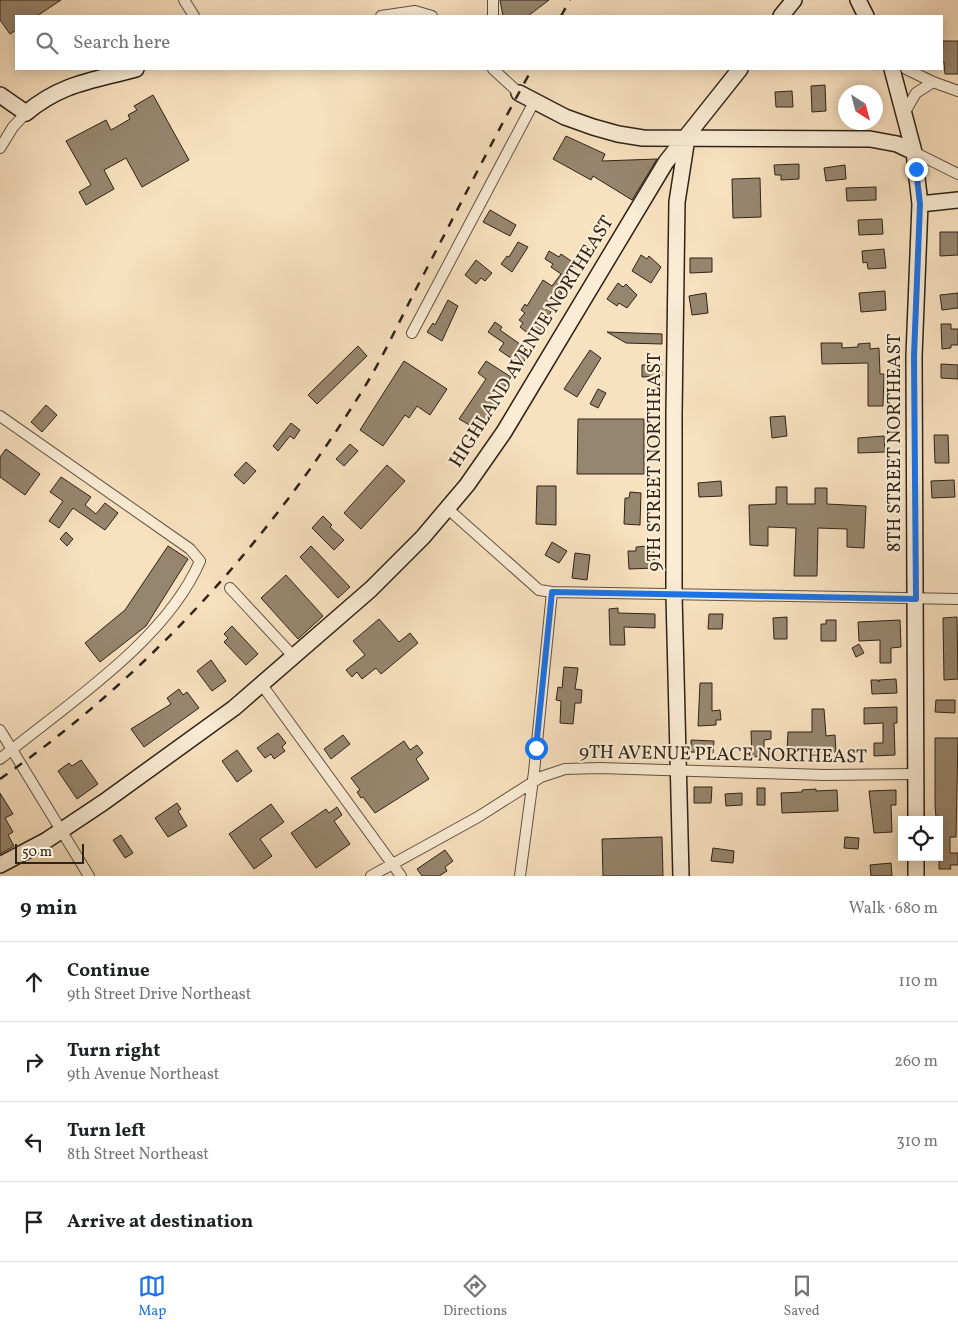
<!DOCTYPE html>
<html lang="en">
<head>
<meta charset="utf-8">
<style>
	body { margin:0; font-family:Vollkorn,serif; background:#f6f6f6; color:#202124 }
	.controls { position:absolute; right:15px; bottom:15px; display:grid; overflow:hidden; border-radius:0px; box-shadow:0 2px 12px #0003 }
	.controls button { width:45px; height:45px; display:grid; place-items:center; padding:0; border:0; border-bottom:1px solid #e0e0e0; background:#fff; color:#202124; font:25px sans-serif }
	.compass { position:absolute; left:838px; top:85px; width:45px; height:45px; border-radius:50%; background:#fff; box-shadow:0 2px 12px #0003; rotate:144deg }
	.scale { position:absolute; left:15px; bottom:12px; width:69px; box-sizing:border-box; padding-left:5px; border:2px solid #2e2318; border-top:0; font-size:14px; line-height:18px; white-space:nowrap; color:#2e2318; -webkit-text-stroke:4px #faecd5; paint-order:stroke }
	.stop { position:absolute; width:15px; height:15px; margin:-11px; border:4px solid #1a73e8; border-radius:50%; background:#fff }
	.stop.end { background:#1a73e8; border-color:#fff; box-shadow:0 1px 5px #0008 }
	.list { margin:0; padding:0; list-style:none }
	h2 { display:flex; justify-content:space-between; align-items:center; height:65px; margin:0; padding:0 20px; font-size:21px }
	h2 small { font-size:16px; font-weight:400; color:#757577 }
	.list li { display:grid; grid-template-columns:32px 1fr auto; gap:15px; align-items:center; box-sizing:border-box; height:80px; padding:0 20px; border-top:1px solid #e0e0e0 }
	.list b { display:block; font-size:19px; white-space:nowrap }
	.list p { margin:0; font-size:16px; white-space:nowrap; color:#757577 }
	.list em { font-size:16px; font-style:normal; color:#757577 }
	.icon { flex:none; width:28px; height:28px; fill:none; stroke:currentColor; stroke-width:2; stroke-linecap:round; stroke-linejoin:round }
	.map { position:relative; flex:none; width:958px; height:876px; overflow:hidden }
	.search { position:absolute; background:#fff; box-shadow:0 2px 12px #0003; left:15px; right:15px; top:15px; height:55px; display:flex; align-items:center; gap:12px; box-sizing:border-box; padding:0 18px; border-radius:0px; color:#757577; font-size:19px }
	.sheet { height:385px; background:#fff }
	nav { display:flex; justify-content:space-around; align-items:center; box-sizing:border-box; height:70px; border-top:1px solid #e0e0e0; background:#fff; font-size:14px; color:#757577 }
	nav a { display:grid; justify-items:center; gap:2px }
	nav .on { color:#1a73e8 }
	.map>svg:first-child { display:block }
	.building { fill:#97866f; stroke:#2e2318 }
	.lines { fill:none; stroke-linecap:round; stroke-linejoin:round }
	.street-casing { stroke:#605242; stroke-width:12 }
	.secondary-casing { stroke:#2e2318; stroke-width:18 }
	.street { stroke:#faecd5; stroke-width:10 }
	.secondary { stroke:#faecd5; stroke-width:15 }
	.rail { stroke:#2e2318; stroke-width:2.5; stroke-dasharray:9 9; stroke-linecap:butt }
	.route { stroke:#1a73e8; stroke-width:6 }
	.labels { text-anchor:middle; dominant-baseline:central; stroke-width:4.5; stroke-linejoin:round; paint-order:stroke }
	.street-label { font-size:19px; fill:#2e2318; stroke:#faecd5 }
</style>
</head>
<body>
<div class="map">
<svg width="958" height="876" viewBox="0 0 958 876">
	<rect width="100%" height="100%" fill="#f8e1bf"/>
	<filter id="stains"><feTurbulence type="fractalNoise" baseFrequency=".004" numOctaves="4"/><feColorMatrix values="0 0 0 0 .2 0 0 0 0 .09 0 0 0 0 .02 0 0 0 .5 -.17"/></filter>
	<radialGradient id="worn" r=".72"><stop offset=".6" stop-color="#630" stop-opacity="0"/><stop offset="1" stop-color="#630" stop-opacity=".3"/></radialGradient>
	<path class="building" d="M0,0h61l-24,16h-21v14l-6,4 -10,-14z
		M500,0h49l-21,16h-25z
		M943,41h15v33h-13l-1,-12h-2z
		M825,85l1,26 -14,1 -1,-26z
		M792,91l1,16h-17l-1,-15z
		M153,95l36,65 -47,27 -16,-29 -22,12 10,19 -28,16 -7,-13 12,-7 -25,-44 40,-21 5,10 19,-11 -2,-4 9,-5 -3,-4z
		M566,136l39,18 -3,7 55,-2 -25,41 -39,-24 -2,4 -38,-21z
		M799,164v15l-18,1v-5h-6l-1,-10z
		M845,165l1,14 -20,2 -2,-13z
		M760,178l1,39 -28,1 -1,-39z
		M876,187v13l-29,1 -1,-13z
		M490,210l26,15 -6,11 -27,-14z
		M882,219l1,15 -24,1 -1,-15z
		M940,232h18v23l-18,1z
		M518,242l10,5 -16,25 -11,-8 6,-8 2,1z
		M884,249l2,19 -18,1 -1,-7 -4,1 -1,-12z
		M549,251l10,6 2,-3 16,11 -18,25 3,3 -27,46 -15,-12 3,-4 -4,-3 6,-7 -4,-3 4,-6 2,2 16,-26 9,6 9,-12 -10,-7 2,-3 -8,-5z
		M641,255l6,4 2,-3 12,11 -10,16 -19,-12z
		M690,258h22v14l-22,1z
		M476,260l16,13 -7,8 -4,-3 -5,6 -11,-9z
		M618,283l5,4 3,-3 11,11 -10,13 -8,-5 -2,3 -10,-7z
		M885,291l1,19 -25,2 -2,-19z
		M706,293l2,20 -16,2 -3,-19z
		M958,293v15l-16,2 -2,-15z
		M448,300l10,6 -16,35 -15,-9 6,-9 2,2z
		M495,322l7,5 -2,3 27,19 -3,4 4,3 -7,9 -22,-15 5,-7 -16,-11z
		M941,324h10v5h7v16h-7v3l-9,1z
		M607,332l55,2v10l-36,-1z
		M821,343h21v5l16,-1v-3l12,-1v6l9,-1 1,26h4l-1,32h-15v-43l-46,1z
		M358,346l9,10 -50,48 -9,-9z
		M590,350l11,8 -24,39 -13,-8z
		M404,361l43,28 -17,26 -13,-9 -8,12 -4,-3 -22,31 -23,-16z
		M486,361l25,16 -16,24 5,3 -5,7 -2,-2 -13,22 -21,-12 27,-40 -8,-6z
		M661,364l1,12 -20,1v-12z
		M941,364l17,1v14l-17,-1z
		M598,389l8,4 -8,15 -8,-4z
		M46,405l11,10 -15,17 -11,-10z
		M785,416l2,20 -15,2 -2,-21z
		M578,419h66v55h-67z
		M291,423l9,7 -6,9 -4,-3 -12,15 -5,-5z
		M934,435h14l1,28h-14z
		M884,436l1,16 -27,1v-15z
		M350,444l8,7 -14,15 -8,-7z
		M6,449l34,25 -15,21 -25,-18v-20z
		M246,462l10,9 -12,13 -10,-9z
		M387,465l18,16 -44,48 -17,-16z
		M61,477l30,20 -6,8 11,9 9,-11 13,10 -13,17 -32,-22 -14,20 -10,-7 14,-20 -13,-9z
		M954,480l1,17 -23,1 -1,-17z
		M721,481l1,15 -23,1 -1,-14z
		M537,486h19v39l-20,-1z
		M776,487h11v17h28v-16h12v16l39,2 -2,42 -17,-1v-18l-29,-1 -1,48h-23l2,-48 -28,-1v19l-18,-1 -1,-40 27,-1z
		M630,492l11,1 -1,32 -16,-1 1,-26h4z
		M323,516l9,9 -2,2 14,13 -10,10 -22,-22z
		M66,532l7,7 -6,7 -7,-7z
		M552,542l15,9 -8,12 -14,-8z
		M168,546l20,13 -42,67 -46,36 -15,-19 40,-33z
		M311,546l39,41 -12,11 -38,-41z
		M647,546v6h7l1,16 -26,1 -1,-18h8v-4z
		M575,553l15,2 -3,25 -15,-2z
		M286,575l37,41 -25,23 -37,-41z
		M618,608v5l37,1v14l-31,-1 1,18h-15l-1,-36z
		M709,614h14l-1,15h-14z
		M787,617v22h-13l-1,-21z
		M957,617l1,62 -14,1 -1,-62z
		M379,619l20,23 11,-9 8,10 -37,31 -5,-6 -14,11 -5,-7 -5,5 -6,-7 19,-15 -12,-14z
		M826,620h10v21h-15v-17h5z
		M900,620l1,27 -10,1v15h-11v-23l-21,1 -1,-19z
		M232,626l26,28 -12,11 -22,-23 4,-4 -4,-4z
		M859,644l5,9 -8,4 -4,-9z
		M211,660l15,21 -14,10 -15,-20z
		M564,667l14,1 -3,21 7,1 -1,13h-6l-2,21 -13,-1 1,-22 -5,-1 2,-13 4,1z
		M896,679l1,14 -25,1 -1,-14h7l1,2v-2z
		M700,683h12v28l8,-1 1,10h-5v5l-18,1z
		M179,689l4,6 4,-3 12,16 -55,39 -13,-18 40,-25 -4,-6z
		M936,700h19v13l-20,-1z
		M897,707v16h-3l1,32 -21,1v-13h9v-20l-19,1v-16z
		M812,709h12l2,27 9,-1 1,17h-49l1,-20h24z
		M751,731h20v8l-7,1v16l-12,1z
		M278,733l8,10 -4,4 3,4 -11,8 -3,-5 -6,4 -8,-10z
		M343,735l7,9 -19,15 -7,-10z
		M935,738h23l-2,99h-6v16h8v12h-8l1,4h-12v-53l-3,1 -1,-11z
		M691,740l23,1 -1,12 -22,-1z
		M404,741l6,9 7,-5 6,8 -7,6 13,20 -54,34 -12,-16 -2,1 -4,-6 3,-2 -9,-12z
		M237,750l15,21 -15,11 -15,-21z
		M81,760l17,24 -21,15 -19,-28 11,-8 3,3z
		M694,787h18l-1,16h-17z
		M757,788h8v17h-8z
		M816,789v2l21,-1 1,21 -56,2 -1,-20 21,-1v-2z
		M896,790v15h-5l1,27 -18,1 -5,-42z
		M0,793l13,21 -8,4 8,14 -5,3 6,11 -14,8z
		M742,793v12l-16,1 -1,-12z
		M177,803l4,6 -3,2 9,15 -19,11 -13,-19z
		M271,804l13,18 -24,17 12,17 -18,13 -25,-35z
		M337,807l5,8 -8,6 16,23 -34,24 -25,-35 35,-24 3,4z
		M121,835l12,18 -8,5 -12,-18z
		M662,837l1,39h-60l-1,-37z
		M845,837l14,1 -1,11 -14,-1z
		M713,848l21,3 -1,12 -22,-2z
		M445,850l8,11 -8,6 2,4 -8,5h-17l-5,-7z
		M891,863l1,13h-21l-1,-11z"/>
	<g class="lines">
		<defs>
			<path id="street" d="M184,0l10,16
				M493,0v16
				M381,16l34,-5 17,5
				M493,69l26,24
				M906,69l27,13 25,9
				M905,112l11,-19 17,-11
				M0,148l13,-21 13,-14
				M914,152l44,22
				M412,333l122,-231
				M0,416l190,133 10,12c-34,80 -134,144 -200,198
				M448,509l91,81 13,2 406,7
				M230,588l64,69
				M262,685l139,191
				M0,730l89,146
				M371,876l107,-59 63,-40 24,-8 35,-1 224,7 91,-1
				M520,876l14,-104 18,-180"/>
			<path id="secondary" d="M858,0l8,16
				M781,16l13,-16
				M892,69l22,83 6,52 -6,152 2,464
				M519,93l46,24 28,10 25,7 25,4 227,1 27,5 17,8
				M0,95l26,18c36,-30 66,-32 110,-44
				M920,204l38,-4
				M0,865l47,-25 57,-38 130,-94 137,-119 52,-52 44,-52 37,-53 162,-270 74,-93
				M681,876l-7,-281v-181l3,-212 10,-64
				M916,876v-19"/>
		</defs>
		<use href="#street" class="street-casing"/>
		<use href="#secondary" class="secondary-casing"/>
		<use href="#street" class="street"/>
		<use href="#secondary" class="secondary"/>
		<path class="rail" d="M561,16l9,-16
			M0,779c148,-103 269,-238 364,-391 19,-31 35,-66 52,-99 39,-74 76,-148 116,-220"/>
	</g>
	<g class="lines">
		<path class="route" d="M536,748l16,-156 364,7 -2,-243 6,-152 -4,-35"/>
	</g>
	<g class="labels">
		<g class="street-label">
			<text transform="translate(532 342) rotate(-58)">HIGHLAND AVENUE NORTHEAST</text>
			<text transform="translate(895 443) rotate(-90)">8TH STREET NORTHEAST</text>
			<text transform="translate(655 462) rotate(-90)">9TH STREET NORTHEAST</text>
			<text transform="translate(723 755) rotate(1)">9TH AVENUE PLACE NORTHEAST</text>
		</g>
	</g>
	<rect width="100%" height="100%" filter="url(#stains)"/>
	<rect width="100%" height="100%" fill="url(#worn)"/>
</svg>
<div class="controls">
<button><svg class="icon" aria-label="locate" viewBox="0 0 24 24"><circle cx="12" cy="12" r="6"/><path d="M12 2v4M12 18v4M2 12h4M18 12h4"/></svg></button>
</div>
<svg class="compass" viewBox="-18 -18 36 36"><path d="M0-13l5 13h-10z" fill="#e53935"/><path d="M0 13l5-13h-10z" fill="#757577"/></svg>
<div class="scale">50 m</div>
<div class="stop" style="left:536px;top:748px"></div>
<div class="stop end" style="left:916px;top:169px"></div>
<div class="search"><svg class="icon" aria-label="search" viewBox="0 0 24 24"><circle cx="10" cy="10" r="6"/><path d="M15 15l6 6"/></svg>Search here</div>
</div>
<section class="sheet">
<h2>9 min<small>Walk · 680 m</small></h2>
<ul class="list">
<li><svg class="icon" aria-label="ahead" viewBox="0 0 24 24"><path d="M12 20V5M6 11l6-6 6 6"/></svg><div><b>Continue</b><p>9th Street Drive Northeast</p></div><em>110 m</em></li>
<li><svg class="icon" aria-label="right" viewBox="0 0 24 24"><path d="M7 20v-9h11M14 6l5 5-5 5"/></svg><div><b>Turn right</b><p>9th Avenue Northeast</p></div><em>260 m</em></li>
<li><svg class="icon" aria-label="left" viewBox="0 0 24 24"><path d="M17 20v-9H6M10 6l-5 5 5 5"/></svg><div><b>Turn left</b><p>8th Street Northeast</p></div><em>310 m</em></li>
<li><svg class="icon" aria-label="arrive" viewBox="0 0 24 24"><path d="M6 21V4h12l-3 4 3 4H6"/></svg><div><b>Arrive at destination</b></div></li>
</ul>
</section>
<nav>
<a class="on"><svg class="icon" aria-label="map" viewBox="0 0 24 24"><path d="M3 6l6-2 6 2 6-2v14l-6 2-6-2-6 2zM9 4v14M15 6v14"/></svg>Map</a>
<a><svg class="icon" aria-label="directions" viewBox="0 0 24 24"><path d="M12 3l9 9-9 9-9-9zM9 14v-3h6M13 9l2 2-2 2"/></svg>Directions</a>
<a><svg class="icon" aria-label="saved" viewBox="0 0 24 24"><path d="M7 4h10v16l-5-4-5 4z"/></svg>Saved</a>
</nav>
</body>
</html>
